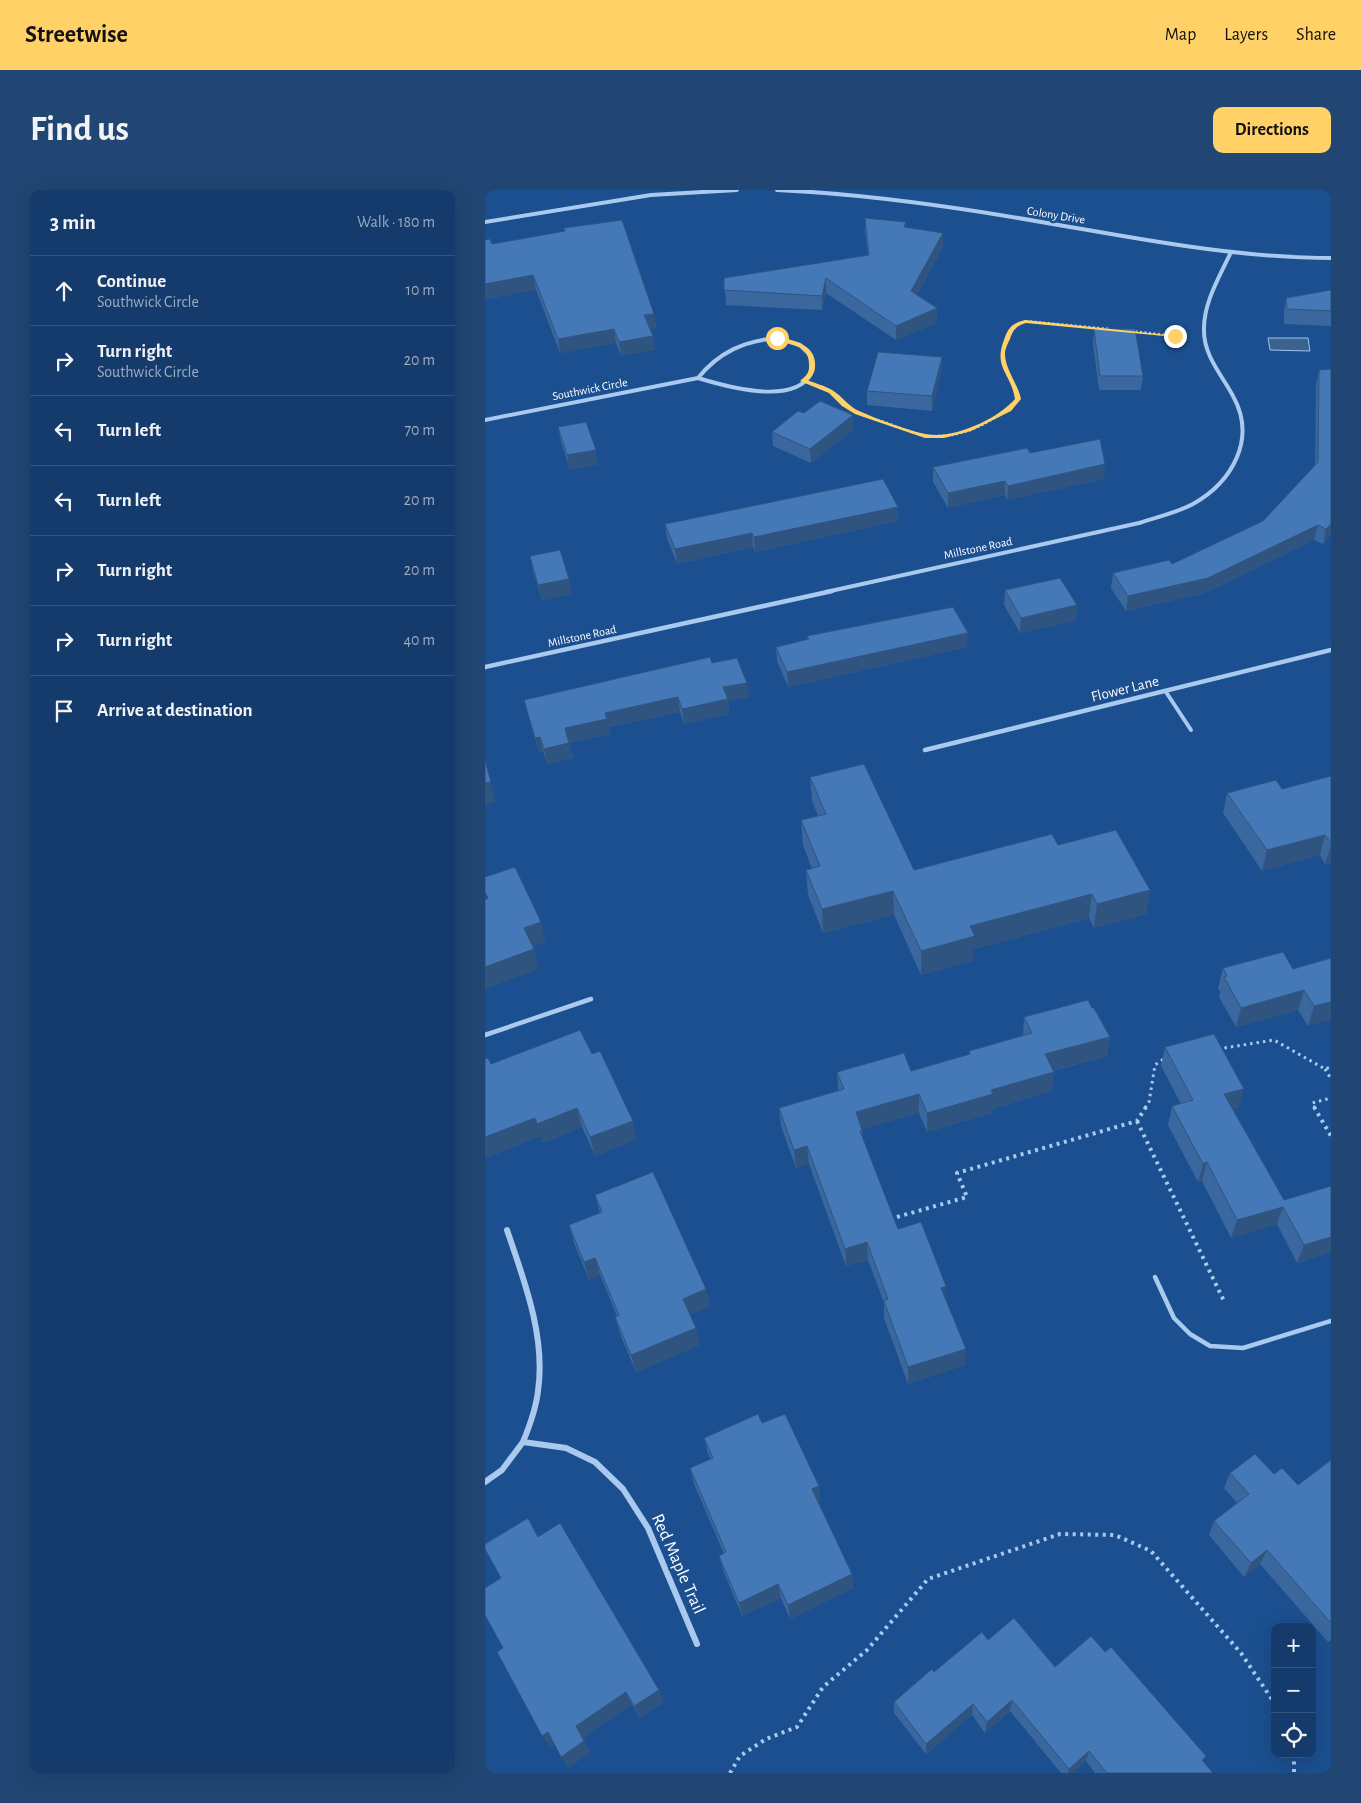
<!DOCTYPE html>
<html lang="en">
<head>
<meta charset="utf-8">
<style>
	body { margin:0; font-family:"Alegreya Sans",sans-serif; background:#214673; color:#f1f3f6 }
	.controls { position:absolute; right:15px; bottom:15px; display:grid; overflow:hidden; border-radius:10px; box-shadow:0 5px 20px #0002 }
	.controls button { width:45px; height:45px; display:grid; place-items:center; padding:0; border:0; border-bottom:1px solid #33557e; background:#143b6b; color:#f1f3f6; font:25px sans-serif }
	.stop { position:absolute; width:15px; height:15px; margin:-11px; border:4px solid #ffd166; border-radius:50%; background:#fff }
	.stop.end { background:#ffd166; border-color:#fff; box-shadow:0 1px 5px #0008 }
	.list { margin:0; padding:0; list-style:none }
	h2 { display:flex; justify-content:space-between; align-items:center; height:65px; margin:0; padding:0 20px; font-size:21px }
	h2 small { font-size:16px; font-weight:400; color:#9dadc1 }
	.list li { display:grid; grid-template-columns:32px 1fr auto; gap:15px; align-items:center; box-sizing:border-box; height:70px; padding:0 20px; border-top:1px solid #33557e }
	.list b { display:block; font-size:19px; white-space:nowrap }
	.list p { margin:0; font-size:16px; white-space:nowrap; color:#9dadc1 }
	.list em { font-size:16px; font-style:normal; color:#9dadc1 }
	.icon { flex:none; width:28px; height:28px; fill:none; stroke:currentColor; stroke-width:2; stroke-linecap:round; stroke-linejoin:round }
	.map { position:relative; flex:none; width:846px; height:1583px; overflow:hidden; border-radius:10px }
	header { display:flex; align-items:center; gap:30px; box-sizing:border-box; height:70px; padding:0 25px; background:#ffd166; color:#111 }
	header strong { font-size:24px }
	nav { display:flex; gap:28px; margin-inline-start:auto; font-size:18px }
	.intro { display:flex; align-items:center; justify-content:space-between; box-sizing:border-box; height:120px; padding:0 30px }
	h1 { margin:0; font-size:35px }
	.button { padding:12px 22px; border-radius:10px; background:#ffd166; color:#111; font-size:18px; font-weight:700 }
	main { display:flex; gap:30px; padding:0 30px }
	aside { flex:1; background:#143b6b; border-radius:10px; box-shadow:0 5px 20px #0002 }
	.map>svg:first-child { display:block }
	.water { fill:#3c6290; stroke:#9cc4f0 }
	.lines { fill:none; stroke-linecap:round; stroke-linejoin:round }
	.path-far2 { stroke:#a9c9ee; stroke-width:2.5; stroke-dasharray:2 2.5; stroke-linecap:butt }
	.path-far1 { stroke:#a9c9ee; stroke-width:3; stroke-dasharray:2.5 4; stroke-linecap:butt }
	.path { stroke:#a9c9ee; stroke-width:4; stroke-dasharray:3 4.5; stroke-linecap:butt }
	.service-far1 { stroke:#a9c9ee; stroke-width:4 }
	.service { stroke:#a9c9ee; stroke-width:4.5 }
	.minor-far2 { stroke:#a9c9ee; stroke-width:4 }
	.minor-far1 { stroke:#a9c9ee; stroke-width:4.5 }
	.minor { stroke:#a9c9ee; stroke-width:6 }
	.wall { fill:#3a679d }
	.shaded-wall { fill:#305480 }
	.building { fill:#4478b7; stroke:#305480 }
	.route { fill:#ffd166 }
	.labels { text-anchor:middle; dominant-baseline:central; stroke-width:5; stroke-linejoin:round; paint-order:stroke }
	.far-street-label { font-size:12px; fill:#fff; stroke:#1b4f8f }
	.street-label { font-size:15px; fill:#fff; stroke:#1b4f8f }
	.near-street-label { font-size:18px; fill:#fff; stroke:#1b4f8f }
</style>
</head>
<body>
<header>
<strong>Streetwise</strong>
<nav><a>Map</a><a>Layers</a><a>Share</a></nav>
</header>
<div class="intro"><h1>Find us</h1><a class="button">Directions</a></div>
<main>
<aside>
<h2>3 min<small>Walk · 180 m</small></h2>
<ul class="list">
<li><svg class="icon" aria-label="ahead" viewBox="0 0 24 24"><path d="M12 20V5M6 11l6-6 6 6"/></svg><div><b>Continue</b><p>Southwick Circle</p></div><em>10 m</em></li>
<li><svg class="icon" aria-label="right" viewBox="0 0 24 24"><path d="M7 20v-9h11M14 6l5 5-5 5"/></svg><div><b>Turn right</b><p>Southwick Circle</p></div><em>20 m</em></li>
<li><svg class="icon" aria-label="left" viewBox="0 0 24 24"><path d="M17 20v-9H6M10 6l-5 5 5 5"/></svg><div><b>Turn left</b></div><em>70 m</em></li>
<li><svg class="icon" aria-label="left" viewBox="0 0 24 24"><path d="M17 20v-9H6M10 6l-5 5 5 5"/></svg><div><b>Turn left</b></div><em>20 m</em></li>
<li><svg class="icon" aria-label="right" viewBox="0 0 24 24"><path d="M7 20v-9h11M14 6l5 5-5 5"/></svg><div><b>Turn right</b></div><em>20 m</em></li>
<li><svg class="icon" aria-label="right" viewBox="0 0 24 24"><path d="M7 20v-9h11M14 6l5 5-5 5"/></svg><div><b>Turn right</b></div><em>40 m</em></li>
<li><svg class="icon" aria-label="arrive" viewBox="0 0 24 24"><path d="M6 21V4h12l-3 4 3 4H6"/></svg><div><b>Arrive at destination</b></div></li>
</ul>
</aside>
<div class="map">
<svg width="846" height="1583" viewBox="0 0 846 1583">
	<rect width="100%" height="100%" fill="#1b4f8f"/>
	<path class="water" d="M783,148h40l2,13 -40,-1z"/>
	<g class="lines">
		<path class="path-far2" d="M646,141l44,5
			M339,198c11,6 19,17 31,23 10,6 21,8 32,12 16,6 32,13 49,13 30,1 61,-16 82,-37 -5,-23 -22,-34 -11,-59 4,-10 8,-15 18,-19l85,8"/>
		<path class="path-far1" d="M733,859l56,-9 51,29 6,-2
			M840,879l6,10
			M660,918l4,-6 6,-37 10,-7
			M830,918l-3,-5 19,-5"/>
		<path class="path" d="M829,917l17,29
			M652,931l87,180
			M412,1027l70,-20 -10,-24 180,-52 9,-14
			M809,1564v19
			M245,1583l10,-17 26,-17 31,-12 26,-40 44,-37 61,-71 132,-45 55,1 36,16 90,102 34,51"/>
		<path class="service-far1" d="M681,502l25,38"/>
		<path class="service" d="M670,1087l19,41 16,16 20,12 33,2 88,-27"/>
		<path class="minor-far2" d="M292,0c91,4 180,17 270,33 94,16 188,35 284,35
			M0,32l166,-27 86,-5
			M292,148l23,7 11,11v18c-18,32 -87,12 -113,4 21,-26 46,-37 79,-40z
			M0,230l213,-42
			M341,402l313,-69c18,-6 37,-10 54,-19 39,-22 64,-65 40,-108 -11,-21 -29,-40 -29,-65 -1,-28 16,-55 27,-79"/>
		<path class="minor-far1" d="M0,477l347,-76
			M440,560l406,-100
			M0,845l106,-36"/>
		<path class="minor" d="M22,1040c17,50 39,107 31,161 -2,18 -8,34 -15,51
			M0,1292l17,-12 21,-28 43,6 29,14 28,27 25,39 49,116"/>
	</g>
	<path class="wall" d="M380,28l41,9 37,20 -26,48 20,13 -1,15 -40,17 -70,-47 -4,17 -96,-5 -2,-27 144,-23 -3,-23z
		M0,50l7,4 162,70 2,14 -6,1 3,7 2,14 -34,6 -5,-13 -56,10 -24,-63 -51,9z
		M846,100v36l-47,-2v-11l2,-15z
		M609,139l49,47 -2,14h-42l-6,-46z
		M457,167l-1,15 -9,39 -65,-6v-14z
		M834,180l12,165 -8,9 -9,-4 -109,53 -79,18 -15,-23 2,-15 59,-9 91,-43 52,-55 1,-82z
		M319,223l49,17 -42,33 -38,-17 -1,-14z
		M73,237l40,37 -28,6 -9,-28z
		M545,263l74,26 -97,21 -2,-5 -57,13 -15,-26v-15z
		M413,331l-143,31 -2,-5 -76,17 -10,-26 -2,-14z
		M45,366l39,23 3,15 -30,6 -9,-29z
		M520,400l72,15 -1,15 -56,13 -16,-28z
		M322,446l160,11 -179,40 -11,-26 -1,-14 31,-7z
		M227,473l37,34 -21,4 1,13 -45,10 -4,-12 -71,15 1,7 -41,9 4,15 -26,6 -4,-13 -4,1 -15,-52z
		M846,586v87l-6,1 -5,-9 -58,16 -39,-58 4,-20 55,-4z
		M325,587l104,93 144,-25 92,45 -4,24 -52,14 -5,-10 -115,31v11l-53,15 -27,-60 -71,18 -15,-38 -2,-25 6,-1 -9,-24 -2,-25 17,-4 -6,-15z
		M846,768v61l-23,7 -10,-16 -62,17 -17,-30 1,-5 -2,-4 5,-20 70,1z
		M607,818l18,29 -3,19 -54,15 -1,20 -60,18v4l-65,19 -8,-19 -57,16 1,9 35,91 48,70 19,66 -57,19 -24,-66v-15l-16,-43 -22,6 -37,-102 -13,4 -15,-42 -2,-18 59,-17 -1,-19 74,-1 58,-16v-4l54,-16 1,-18z
		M680,857l74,61 -6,1 51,91 47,-14v66l-34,11 -20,-39 -46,14 -29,-57 -4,1 -30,-57 4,-19 9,-2 -20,-38z
		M107,864l45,85 -42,17 -13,-29 -39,16 -2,-7 -56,22v-99l6,5z
		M110,1005l111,94 4,17 -20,8 9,31 -63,27 -16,-38 -5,-17 2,-1 -17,-41 -11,5 -15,-37 -5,-18 31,-12z
		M277,1233l57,63 1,15 -2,1 34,72 1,14 -63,31 -9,-21 -39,18 -19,-46 -4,-14 5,-2 -30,-70 -4,-16 20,-9 -2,-5 -4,-16z
		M846,1270v180l-3,2 -68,-78 -16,13 -35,-42 5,-14 23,-18 -13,-15 6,-15 44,1 24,11z
		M53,1347l121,153 5,12 -25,16 -7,-14 -49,34 7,14 -22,16 -13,-24 -6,3 -46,-99z
		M503,1450l67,27 50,-15 101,104 -3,5 10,12h-118l-9,-12 -13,12h-12l-51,-62 -25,22 -13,-18 -46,39 -32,-41v-11l40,-30z"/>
	<path class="shaded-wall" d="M458,43v14l-32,58v-14z
		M48,85l3,15 -51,9v-15z
		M341,88v15l-4,17v-14z
		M452,118l-1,15 -40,17v-14z
		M169,124l2,14 -10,2 -2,-15z
		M129,139l2,14 -56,10 -2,-14z
		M168,146l2,14 -34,6 -2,-14z
		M457,167l-1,15 -9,39v-15z
		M368,225v15l-42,33 -1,-14z
		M111,260l2,14 -28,6 -3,-15z
		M620,274l-1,15 -97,21 1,-14z
		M520,291v14l-57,13v-15z
		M413,317v14l-143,31 -1,-15z
		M846,334v11l-8,9 3,-15z
		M833,335l-4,15 -109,53 -79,18 2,-15z
		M267,343l1,14 -76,17 -2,-15z
		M84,389l3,15 -30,6 -4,-15z
		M592,415l-1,15 -56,13 1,-15z
		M483,443l-1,14 -179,40 -1,-15z
		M262,493l2,14 -21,4 1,13 -45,10 -2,-15 41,-22z
		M193,507l2,15 -71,15 1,7 -42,9 -3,-15 40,-15z
		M55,547l3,14 -4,1 -4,-14z
		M84,553l4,15 -26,6 -3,-15z
		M0,569l11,43 -11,3z
		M840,645l-5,20 -58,16 5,-21z
		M846,655v18l-6,1z
		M665,700l-4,24 -52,14 3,-24z
		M408,701l1,24 -71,18 -1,-24z
		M607,704l-3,24 -115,31v11l-53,15v-24l49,-25z
		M56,732l5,20 -16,6 -6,-20z
		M49,759l5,20 -54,20v-22z
		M819,800l-6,20 -62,17 5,-19z
		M846,812v17l-23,7 6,-20z
		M625,847l-3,19 -64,17 2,-19z
		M569,882l-2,19 -60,18v4l-65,19v-19l64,-23z
		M759,899l-5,19 -20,5 5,-19z
		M434,904v19l-62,18 -1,-19z
		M92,918l5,19 -39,16 -6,-19z
		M50,928l6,18 -56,22v-21z
		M148,931l4,18 -42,17 -5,-19z
		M322,956l2,18 -13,4 -2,-18z
		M722,972l-5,19 -4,1 5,-18z
		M798,1017l-6,17 -46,14 6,-18z
		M846,1047v15l-34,11 7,-18z
		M382,1052l1,18 -22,6 -1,-17z
		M110,1068l5,17 -11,5 -5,-18z
		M461,1096l-1,17 -4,-15z
		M221,1099l4,17 -24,10 -3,-17z
		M211,1138l3,17 -63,27 -5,-17z
		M481,1159l-1,16 -57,19v-17z
		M334,1296l1,15 -6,3 -2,-15z
		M782,1360l-7,14 -16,13 7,-14z
		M367,1384l1,14 -63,31 -2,-14z
		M293,1394l3,14 -39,18 -3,-13z
		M174,1500l5,12 -25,16 -5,-12z
		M141,1502l6,12 -49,34 7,14 -22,16 -7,-11 15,-31z
		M527,1510l-2,11 -25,22 2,-11z
		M488,1514l-1,11 -46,39v-10z
		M63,1542l7,12 -6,3 -7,-11z
		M604,1561l-3,10 -13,12h-5l1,-4z"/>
	<path class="building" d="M380,28l41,4 -2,5 39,6 -32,58 26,17 -41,18 -70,-48 -4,18 -98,-6v-12l145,-23z
		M137,30l32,94 -10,1 9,21 -34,6 -5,-13 -56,10 -25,-64 -48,9v-44l5,-1 2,5 73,-13 -1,-3z
		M846,100v21l-44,-2 -1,-11z
		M609,139h41l8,47h-43z
		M393,162l64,5 -10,39 -65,-5z
		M846,179v155l-5,5 -8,-4 -110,53 -80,18 -15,-23 56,-13 3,4 91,-43 55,-59 1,-92z
		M335,211l33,14 -43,34 -38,-17 26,-21 6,2z
		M101,232l10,28 -29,5 -9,-28z
		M615,249l5,25 -97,22 -3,-5 -57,12 -15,-26 94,-19 3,5z
		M398,289l15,28 -144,30 -2,-4 -77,16 -10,-25z
		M75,360l9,29 -31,6 -8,-29z
		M575,388l17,27 -56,13 -16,-28z
		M468,417l15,26 -181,39 -11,-25 33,-8 -2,-3z
		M225,467l2,6 25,-5 10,25 -24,4 5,12 -46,10 -4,-12 -73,16 2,6 -42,9 4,15 -25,6 -4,-12 -5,1 -11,-38z
		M0,570l6,22 -6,1z
		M379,574l50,106 138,-36 6,11 58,-15 34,60 -53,14 -5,-10 -122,32 5,10 -54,15 -28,-60 -71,18 -16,-39 14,-4 -19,-46 25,-6 -16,-37z
		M846,586v67l-6,-8 -58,15 -40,-57 49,-13 6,9z
		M30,677l26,55 -17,6 10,21 -49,18v-67l3,-2 -3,-6v-15z
		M798,762l10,17 38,-11v44l-17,4 -10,-16 -63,18 -17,-31 3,-1 -4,-8z
		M603,810l4,8h2l16,29 -65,17 9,18 -63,18 2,4 -66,19 -8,-19 -63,18 6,18 -2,1 38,98 23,-7 25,64 -5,2 25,61 -58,18 -24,-66 4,-2 -21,-57 -22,7 -38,-103 -13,4 -15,-42 65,-19 -7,-17 67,-19 7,18 59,-17 -1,-3 63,-18 -8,-16z
		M95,840l12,24 8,-3 33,70 -43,16 -13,-29 -40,16 -2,-6 -50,19v-78l3,-1 3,6z
		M729,844l30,55 -20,5 60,106 47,-14v51l-27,8 -21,-38 -46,13 -30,-58 -4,2 -31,-58 21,-6 -28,-53z
		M168,982l53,117 -23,10 13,29 -65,27 -16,-38 4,-2 -24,-57 -11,4 -15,-37 33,-13 -7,-17z
		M273,1224l4,9 23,-9 34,72 -7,3 40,85 -64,31 -10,-21 -39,19 -20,-47 7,-4 -36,-84 23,-10 -9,-20z
		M770,1264l19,20 8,-6 16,17 33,-25v163l-64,-73 -16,13 -37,-42 35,-27 -19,-21z
		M43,1328l10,19 22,-14 99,167 -25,16 -8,-14 -50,34 8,15 -23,16 -13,-25 -6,4 -45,-84 6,-4 -18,-33v-27l16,-10 -16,-29v-5z
		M529,1428l41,49 36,-31 14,16 6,-5 95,109 -4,4 11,13h-106l-18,-22 -20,18 -57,-69 -25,22 -14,-18 -47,40 -32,-42 38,-33 2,3 48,-40 6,8z"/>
	<path class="route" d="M540,130l153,16 -3,1 -149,-14c-10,3 -13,7 -16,16 -2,4 -5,10 -5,15 0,15 13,30 16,45l-10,12 -40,20 -27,7h-19l-70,-24 -13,-8 -13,-13 -29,-12c6,-5 10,-8 9,-17 0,-21 -21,-18 -35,-26l3,-1c17,3 40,8 38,30 0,5 -3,10 -8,13 8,3 18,6 25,10 10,6 16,16 27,21 18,8 47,19 66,23 27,6 73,-15 90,-35 -4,-26 -22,-31 -11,-59 4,-13 9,-17 21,-20z"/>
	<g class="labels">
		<g class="far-street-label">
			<text transform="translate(571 25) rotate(9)">Colony Drive</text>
			<text transform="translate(105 199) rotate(-11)">Southwick Circle</text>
			<text transform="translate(493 358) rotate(-12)">Millstone Road</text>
			<text transform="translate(97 446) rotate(-12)">Millstone Road</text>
		</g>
		<g class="street-label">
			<text transform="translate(640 499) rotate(-14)">Flower Lane</text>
		</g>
		<g class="near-street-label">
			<text transform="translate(193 1374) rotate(66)">Red Maple Trail</text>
		</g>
	</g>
</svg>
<div class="controls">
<button>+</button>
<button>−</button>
<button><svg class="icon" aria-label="locate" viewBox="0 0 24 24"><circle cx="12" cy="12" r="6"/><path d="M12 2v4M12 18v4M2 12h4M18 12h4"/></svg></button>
</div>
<div class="stop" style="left:292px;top:148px"></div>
<div class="stop end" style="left:690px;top:146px"></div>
</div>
</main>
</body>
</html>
